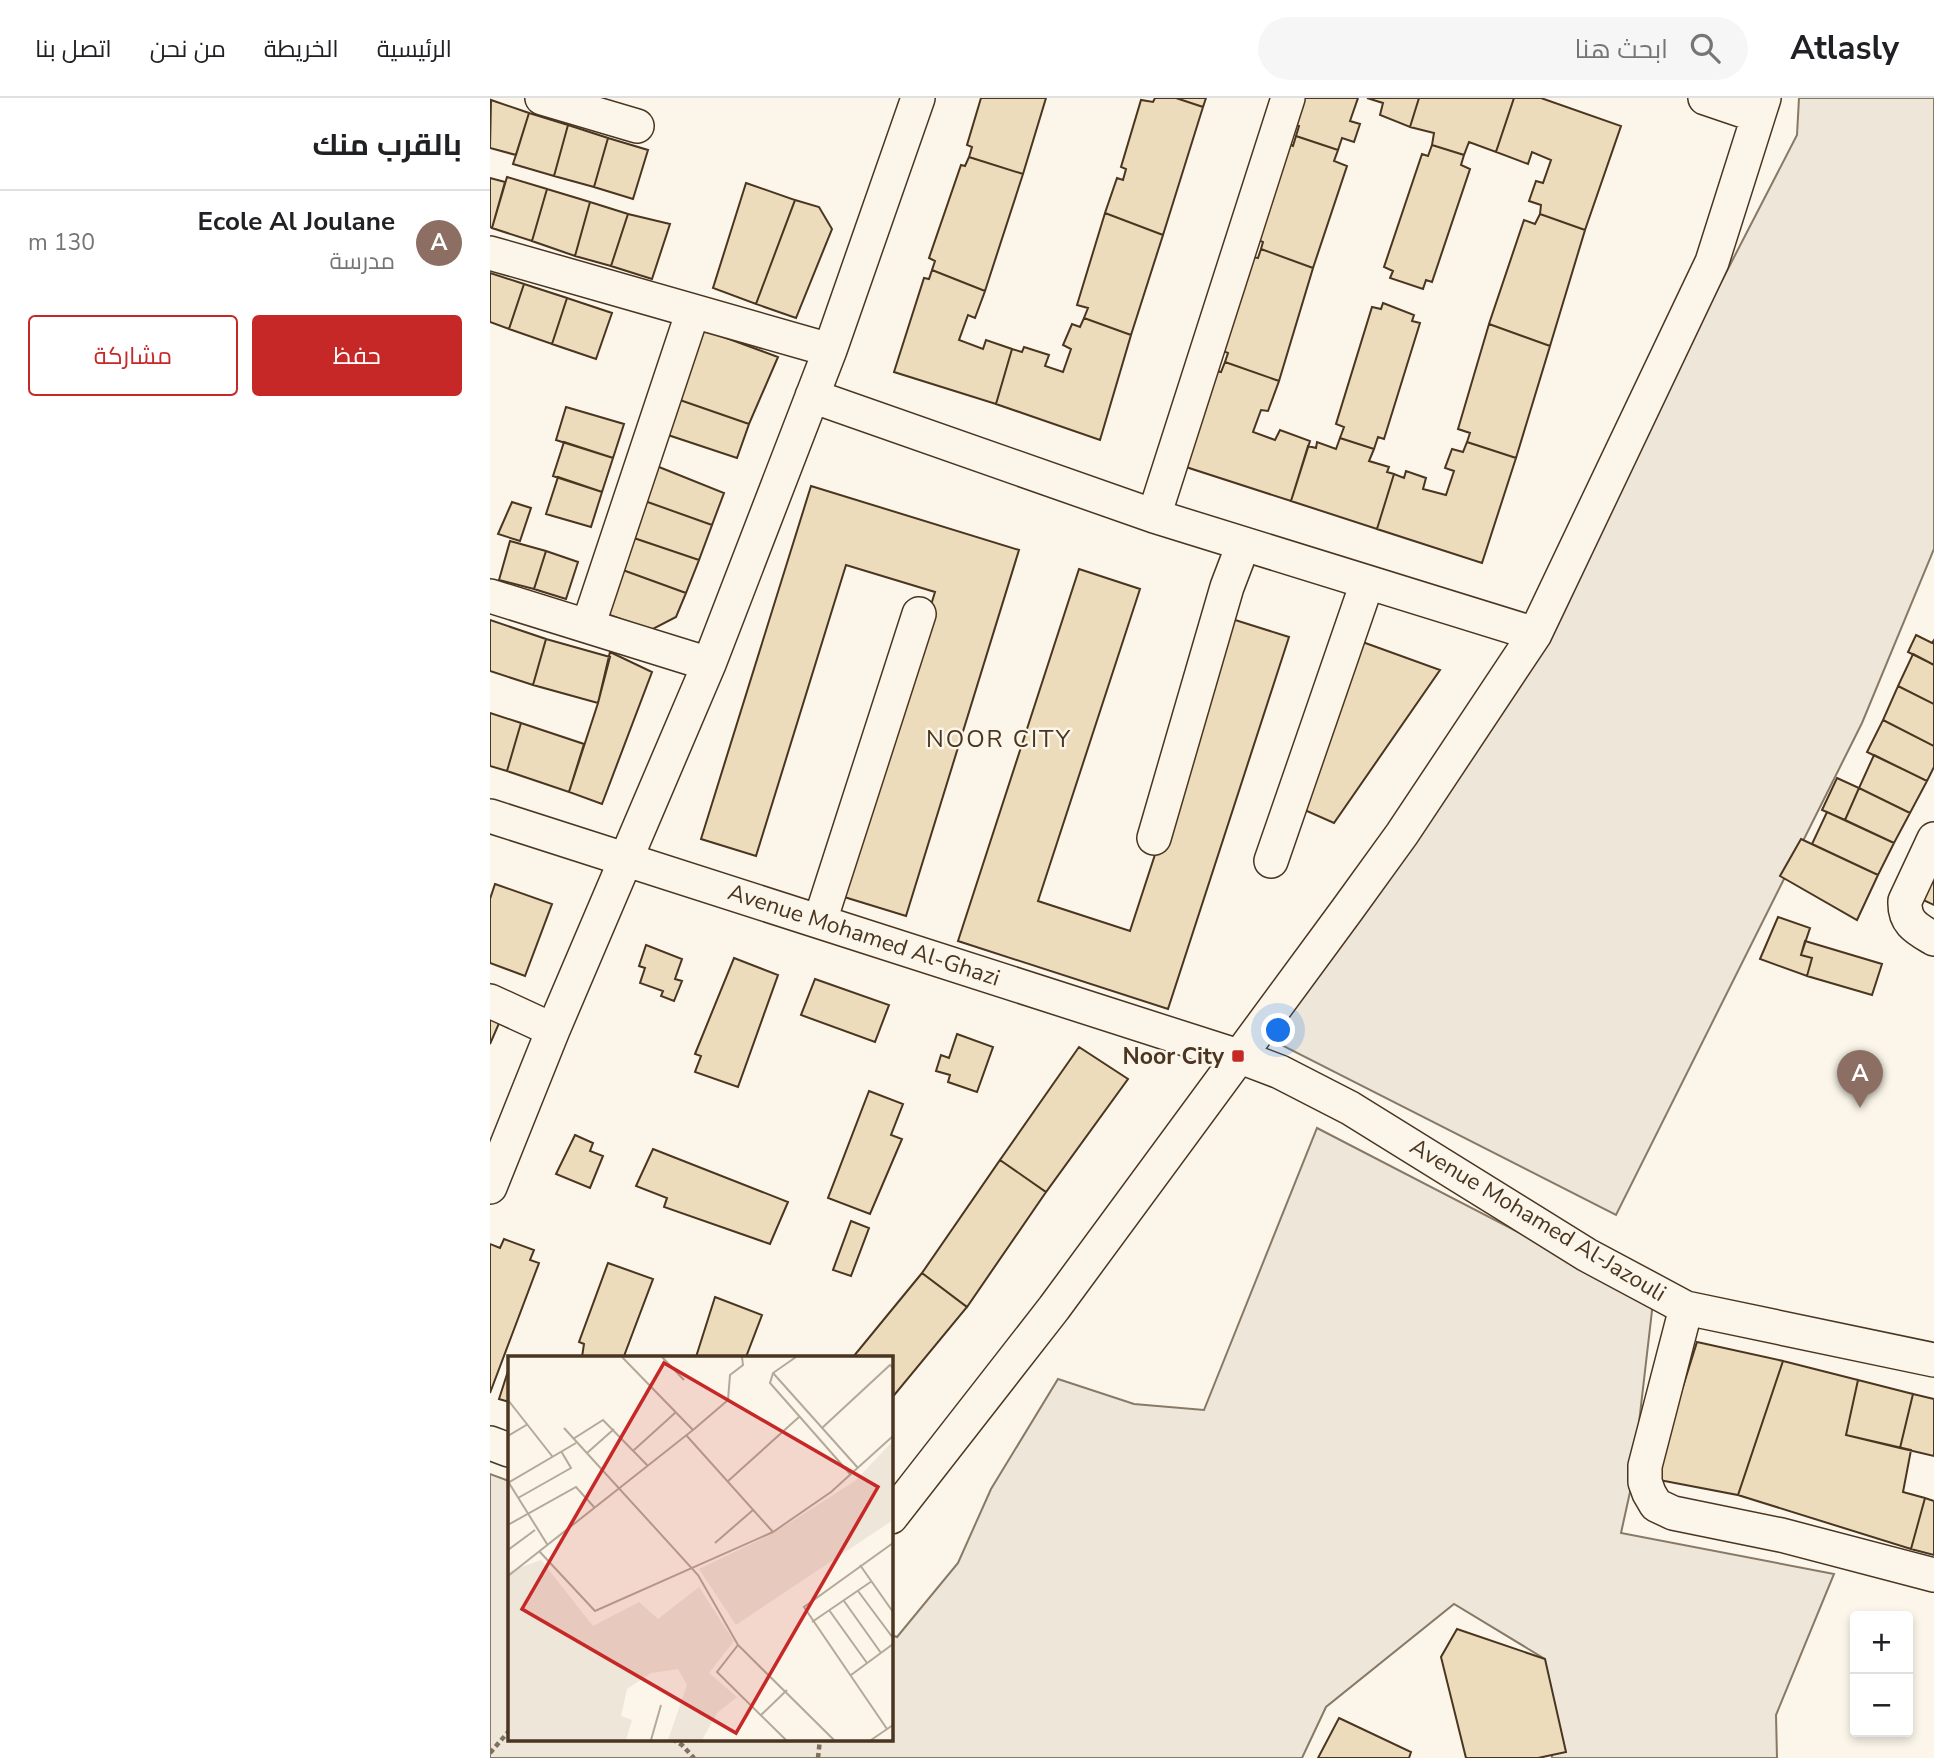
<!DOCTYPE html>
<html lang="ar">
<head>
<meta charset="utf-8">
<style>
	body { margin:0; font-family:"Nunito Sans",Cairo,sans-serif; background:#f6f6f6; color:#202124; direction:rtl }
	.controls { position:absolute; right:21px; bottom:21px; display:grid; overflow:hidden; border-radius:7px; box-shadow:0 4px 10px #0003 }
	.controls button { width:63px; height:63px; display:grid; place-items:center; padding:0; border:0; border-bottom:2px solid #e0e0e0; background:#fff; color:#202124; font:35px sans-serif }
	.you { position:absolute; left:789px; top:933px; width:24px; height:24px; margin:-18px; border:5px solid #fff; border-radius:50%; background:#1a73e8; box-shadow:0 0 0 10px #1a73e833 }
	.badge { display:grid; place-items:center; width:46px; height:46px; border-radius:50%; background:#c62828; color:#fff; font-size:23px; font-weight:700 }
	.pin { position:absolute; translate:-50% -58px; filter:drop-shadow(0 2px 4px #0008) }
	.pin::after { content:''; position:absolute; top:37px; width:24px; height:21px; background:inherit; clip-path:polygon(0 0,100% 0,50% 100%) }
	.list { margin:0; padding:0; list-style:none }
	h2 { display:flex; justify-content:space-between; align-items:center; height:91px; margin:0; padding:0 28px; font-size:30px }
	h2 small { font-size:23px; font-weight:400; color:#757577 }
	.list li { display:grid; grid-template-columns:46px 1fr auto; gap:21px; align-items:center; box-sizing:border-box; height:105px; padding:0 28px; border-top:2px solid #e0e0e0 }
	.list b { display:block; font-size:26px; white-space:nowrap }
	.list p { margin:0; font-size:23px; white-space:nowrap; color:#757577 }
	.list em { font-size:23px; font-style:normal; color:#757577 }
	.actions { display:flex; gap:14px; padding:21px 28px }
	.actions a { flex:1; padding:16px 0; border:2px solid #c62828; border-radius:7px; text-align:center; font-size:24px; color:#c62828 }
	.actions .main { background:#c62828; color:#fff }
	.icon { flex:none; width:38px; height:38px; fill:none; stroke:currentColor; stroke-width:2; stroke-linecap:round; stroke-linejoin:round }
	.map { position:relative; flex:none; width:1444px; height:1660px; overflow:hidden; direction:ltr }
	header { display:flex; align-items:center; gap:42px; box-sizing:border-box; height:98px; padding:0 35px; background:#fff; border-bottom:2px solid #e0e0e0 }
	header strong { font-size:33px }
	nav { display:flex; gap:38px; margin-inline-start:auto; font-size:24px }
	.search { width:490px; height:63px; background:#f6f6f6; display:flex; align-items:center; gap:18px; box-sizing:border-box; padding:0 24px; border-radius:38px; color:#757577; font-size:26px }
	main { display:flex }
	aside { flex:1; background:#fff }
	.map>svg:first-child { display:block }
	.green { fill:#ede6d9; stroke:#887966; stroke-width:2 }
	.building { fill:#ecdcbc; stroke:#4a3520; stroke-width:2 }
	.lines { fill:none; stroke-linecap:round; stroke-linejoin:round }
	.minor-casing { stroke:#4a3520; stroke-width:36 }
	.path { stroke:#7f6f5c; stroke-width:4.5; stroke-dasharray:5 3.5; stroke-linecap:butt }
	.minor { stroke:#fbf6e9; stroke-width:33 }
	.poi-dot { fill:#c62828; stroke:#fbf6e9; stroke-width:2.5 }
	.labels { text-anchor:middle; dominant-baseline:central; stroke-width:5; stroke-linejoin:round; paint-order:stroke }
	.street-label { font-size:23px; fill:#4a3520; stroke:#fbf6e9 }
	.poi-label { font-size:23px; font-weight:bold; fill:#4a3520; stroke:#fbf6e9; text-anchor:end }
	.neighbourhood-label { font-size:24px; letter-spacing:2px; fill:#4a3520; stroke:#fbf6e9 }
	.inset-road { fill:none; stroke:#b4a999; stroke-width:2 }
	.view { fill:#c62828; fill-opacity:0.15; stroke:#c62828; stroke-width:3.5 }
	.inset-edge { fill:none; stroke:#4a3520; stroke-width:3.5 }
</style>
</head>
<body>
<header>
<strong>Atlasly</strong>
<div class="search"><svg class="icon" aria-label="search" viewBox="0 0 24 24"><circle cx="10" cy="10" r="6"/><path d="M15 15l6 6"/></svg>ابحث هنا</div>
<nav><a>الرئيسية</a><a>الخريطة</a><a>من نحن</a><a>اتصل بنا</a></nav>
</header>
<main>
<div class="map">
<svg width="1444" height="1660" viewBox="0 0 1444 1660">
	<rect width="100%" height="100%" fill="#fbf6e9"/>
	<path class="green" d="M1309,0h135v451l-72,174 -246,492 -348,-177 264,-389 265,-514z
		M827,1030l336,174 -21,181 -11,50 213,41 -58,141 1,43h-225l-7,-99 -91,-55 -128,103 -24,51h-812v-284l19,7v258h382v-104l6,2 61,-74 33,-74 67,-110 76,25 70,6z"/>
	<path class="building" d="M491,0h65l-23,76 -54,-17 3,-10 -5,-2z
		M665,0h21l27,9 -40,128 -58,-22 12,-35 6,2 3,-11 -5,-2 20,-67 12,2z
		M686,0h30l-3,9z
		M812,0h56l-8,23 10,3 -6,18 -12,-4 -4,12 -42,-14 3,-10 -5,-2z
		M877,0h52l-9,29 -30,-12 3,-12z
		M929,0h95l-18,54 -27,-10 -5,13 -32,-10 2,-12 -24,-6z
		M1024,0h27l80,28 -36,104 -45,-16 1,-9 -12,-4 7,-20 7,2 8,-23 -19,-8 -4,12 -32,-12z
		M1,2l38,13 -13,42 -26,-7z
		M39,15l39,12 -14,51 -41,-12z
		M78,27l40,13 -14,49 -40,-11z
		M806,38l42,14 -4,11 13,5 -34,102 -52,-19 2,-7 -5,-2 30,-96 5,2z
		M118,40l40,12 -15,49 -39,-12z
		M942,47l32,10 -3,10 9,4 -38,113 -6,-2 -3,9 -33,-11 3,-7 -9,-4 38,-113 6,2z
		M479,59l54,17 -38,117 -53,-21 3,-9 -6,-3 32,-93 4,1z
		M17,79l40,12 -15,52 -40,-13z
		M0,80l15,4 -13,46 -2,-1z
		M256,85l49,17 -39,104 -43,-16z
		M57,91l43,13 -15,54 -43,-15z
		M305,102l24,7 13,22 -36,89 -40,-14z
		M100,104l38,12 -17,52 -36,-10z
		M615,115l58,22 -32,100 -47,-17 4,-10 -11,-3z
		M138,116l42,10 -18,55 -41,-13z
		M1050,116l45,16 -35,116 -61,-22 35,-104 11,4z
		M771,151l52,19 -34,113 -54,-19 3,-9 -5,-2 28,-94 7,1z
		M442,172l53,21 -10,27 -7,-3 -9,25 24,9 3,-9 26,9 -16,55 -102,-32 30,-94 5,1z
		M0,175l34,11 -15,45 -19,-7z
		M34,186l43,14 -15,46 -43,-15z
		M77,200l45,15 -16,46 -44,-15z
		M893,205l31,12 -2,6 8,2 -36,116 -6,-2 -4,12 -34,-11 4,-11 -8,-3 36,-117 9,2z
		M594,220l47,17 -31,105 -104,-36 16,-55 10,3 2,-5 25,8 -4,11 18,6 8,-23 -8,-4 9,-21 8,3z
		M999,226l61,22 -34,112 -49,-16 3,-9 -12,-4z
		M212,231l76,28 -29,67 -72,-25z
		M735,264l54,19 -11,30 -7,-1 -8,22 22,8 5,-10 30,11 -19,60 -105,-34 30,-96 5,1z
		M187,301l72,25 -12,34 -72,-24z
		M76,309l58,17 -11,34 -57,-18z
		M850,340l34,11 -5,12 20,6 -2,5 7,2 -17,55 -86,-28 17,-55 8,2 1,-6 19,7z
		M74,344l49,16 -11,34 -49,-16z
		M977,344l49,16 -34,105 -105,-34 17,-55 10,4 2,-7 20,7 -3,11 23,6 8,-24 -9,-3 7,-19 11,3z
		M164,367l70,28 -12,32 -70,-25z
		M68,379l44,15 -11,35 -45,-13z
		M321,388l208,64 -113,366 -65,-20 94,-304 -89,-27 -90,291 -55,-17z
		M152,402l70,25 -13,35 -68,-23z
		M22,404l19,6 -11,33 -22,-7z
		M141,439l68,23 -13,33 -66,-24z
		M20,443l36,10 -12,38 -35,-9z
		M56,453l32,11 -12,37 -32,-10z
		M130,471l66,24 -10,24 -25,13 -44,-16z
		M589,471l61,20 -102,312 92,30 102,-312 57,18 -121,372 -210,-68z
		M0,522l56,19 -13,46 -43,-14z
		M1426,537l16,8 2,-3v25l-26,-13z
		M56,541l64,18 -12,46 -65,-18z
		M867,542l83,30 -106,153 -34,-15z
		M120,554l42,20 -50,132 -33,-12 29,-89z
		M1423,556l21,11v39l-36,-18z
		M1408,588l36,18v42l-51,-26z
		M0,615l31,10 -14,48 -17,-5z
		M1393,622l51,26v21l-7,14 -60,-29z
		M31,625l63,21 -15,48 -62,-21z
		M1384,657l53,26 -17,32 -51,-25z
		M1347,680l22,10 -14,32 -23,-10z
		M1369,690l51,25 -16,30 -49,-23z
		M1337,714l67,31 -16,32 -66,-31z
		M1311,741l77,36 -21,45 -77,-44z
		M1444,770v37l-15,-7z
		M5,786l57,20 -27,72 -35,-13v-64z
		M1288,819l32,11 -9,27 11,3 -5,18 -47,-17z
		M1315,843l77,23 -10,31 -65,-19 5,-18 -11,-3z
		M156,847l36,14 -7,20 7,2 -8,20 -13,-5 2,-5 -23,-8 5,-15 -6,-2z
		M244,860l44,17 -40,112 -43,-15 6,-16 -6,-2z
		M325,881l74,26 -14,37 -74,-27z
		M0,919l10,4 -10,23z
		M467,936l36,13 -16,45 -29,-10 2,-7 -14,-4 5,-16 8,3z
		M589,949l49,32 -82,113 -46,-32z
		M379,993l34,13 -12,31 11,4 -32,75 -42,-16z
		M85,1037l18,8 -3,8 13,5 -13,32 -34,-14z
		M163,1051l135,53 -18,42 -106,-37 3,-9 -31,-12z
		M510,1062l46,32 -79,115 -45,-34z
		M361,1123l18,7 -18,48 -18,-6z
		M14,1141l30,11 -4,10 9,3 -49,130v-149l10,4z
		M118,1165l45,16 -29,77 -42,1 2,-13 -5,-2z
		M432,1175l45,34 -76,92v-42h-38z
		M225,1199l47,18 -16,42h-50z
		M1207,1244l86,19 -45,134 -84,-16z
		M1293,1263l75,19 -12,55 65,15 -8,42 22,6 -14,51 -173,-54z
		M19,1270v34l-10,-3z
		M1368,1282l55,14 -13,54 -54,-13z
		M1423,1296l21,5v57l-34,-8z
		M1435,1400l9,3v54l-23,-6z
		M967,1531l88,30 21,93 -28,6h-72l-25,-101z
		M849,1620l72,34 -2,6h-91z"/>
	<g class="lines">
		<defs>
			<path id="minor" d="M52,0l95,28
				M1215,0l53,18
				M0,155l340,97 -121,314 -156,366 -63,157
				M340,252l88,-252
				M322,298l342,120 381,118
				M664,418l134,-418
				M0,498l219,68
				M98,528l105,-315
				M0,718l748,240 42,16 70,36 237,147 99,53 248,52
				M664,740l73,-251 16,-42
				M1444,741l-29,62c-1,22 12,28 29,38
				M781,763l96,-278
				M330,823l99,-307
				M0,903l63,29
				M1196,1210l-41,158v16l4,11 7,12 17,8 108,22 153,40
				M0,1345l19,7
				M401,1419l163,-209 293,-398 55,-76 133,-200 177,-372 52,-164"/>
		</defs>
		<use href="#minor" class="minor-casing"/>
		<path class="path" d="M182,1641l10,6 12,13
			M0,1655l19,-22
			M328,1660l2,-19"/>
		<use href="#minor" class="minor"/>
	</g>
	<rect class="poi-dot" x="741" y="951" width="14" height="14" rx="3.5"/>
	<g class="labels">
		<g class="street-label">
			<text transform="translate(374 837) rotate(18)">Avenue Mohamed Al-Ghazi</text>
			<text transform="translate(1048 1122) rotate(31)">Avenue Mohamed Al-Jazouli</text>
		</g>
		<g class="poi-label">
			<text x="734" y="958">Noor City</text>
		</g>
		<g class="neighbourhood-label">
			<text x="509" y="641">NOOR CITY</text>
		</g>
	</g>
	<g transform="translate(18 1258)">
		<rect width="385" height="385" fill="#fbf6e9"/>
		<path d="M385,85v79l-157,105 -37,-56 73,-35 83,-53zM33,204l52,66 46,-24 19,17 41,-32 35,54 -25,32 28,24 -20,16 -15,27h-34l19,-55 -9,-16 -27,4 -24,16 -6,27 11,4 -6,20h-118v-168z" fill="#ede6d9"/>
		<path class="inset-road" d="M154,1l22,23M288,1l-23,16 -3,10 81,92M265,17l85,95M0,44l44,56M56,72l134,147 40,70 96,95M314,72l68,-63 3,3M185,74l35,-30 2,-25 13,-10 -1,-8M178,79l87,97M0,80l20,-12M65,83l30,-19 45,46M126,94l42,-38M79,97l27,-24M219,126l72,-65M0,127l68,-40M1,127l38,61M10,142l53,-30 -10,-17M0,169l68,-38 18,20M207,187l38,-33M0,194l27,-20M31,195l56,60 178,-79 58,-40 62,-56M352,209l33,47M0,220l185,-146 -71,-73M350,235l35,47M336,245l37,52M321,254l38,53M304,266l60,-41M230,289l-21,27 69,68M343,319l42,-31M253,359l26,-25M379,373l-83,-122 89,-64M143,384l10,-35M363,384l22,-15"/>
		<path class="view" d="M156,7l214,124 -142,246 -214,-124z"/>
		<rect width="385" height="385" class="inset-edge"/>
	</g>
</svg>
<div class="controls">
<button>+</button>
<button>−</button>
</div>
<div class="you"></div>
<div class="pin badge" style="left:1370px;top:1010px;background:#8d6e63">A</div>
</div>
<aside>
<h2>بالقرب منك<small></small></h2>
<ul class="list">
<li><span class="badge" style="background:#8d6e63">A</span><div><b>Ecole Al Joulane</b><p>مدرسة</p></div><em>130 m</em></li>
</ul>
<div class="actions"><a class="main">حفظ</a><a>مشاركة</a></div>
</aside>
</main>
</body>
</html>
